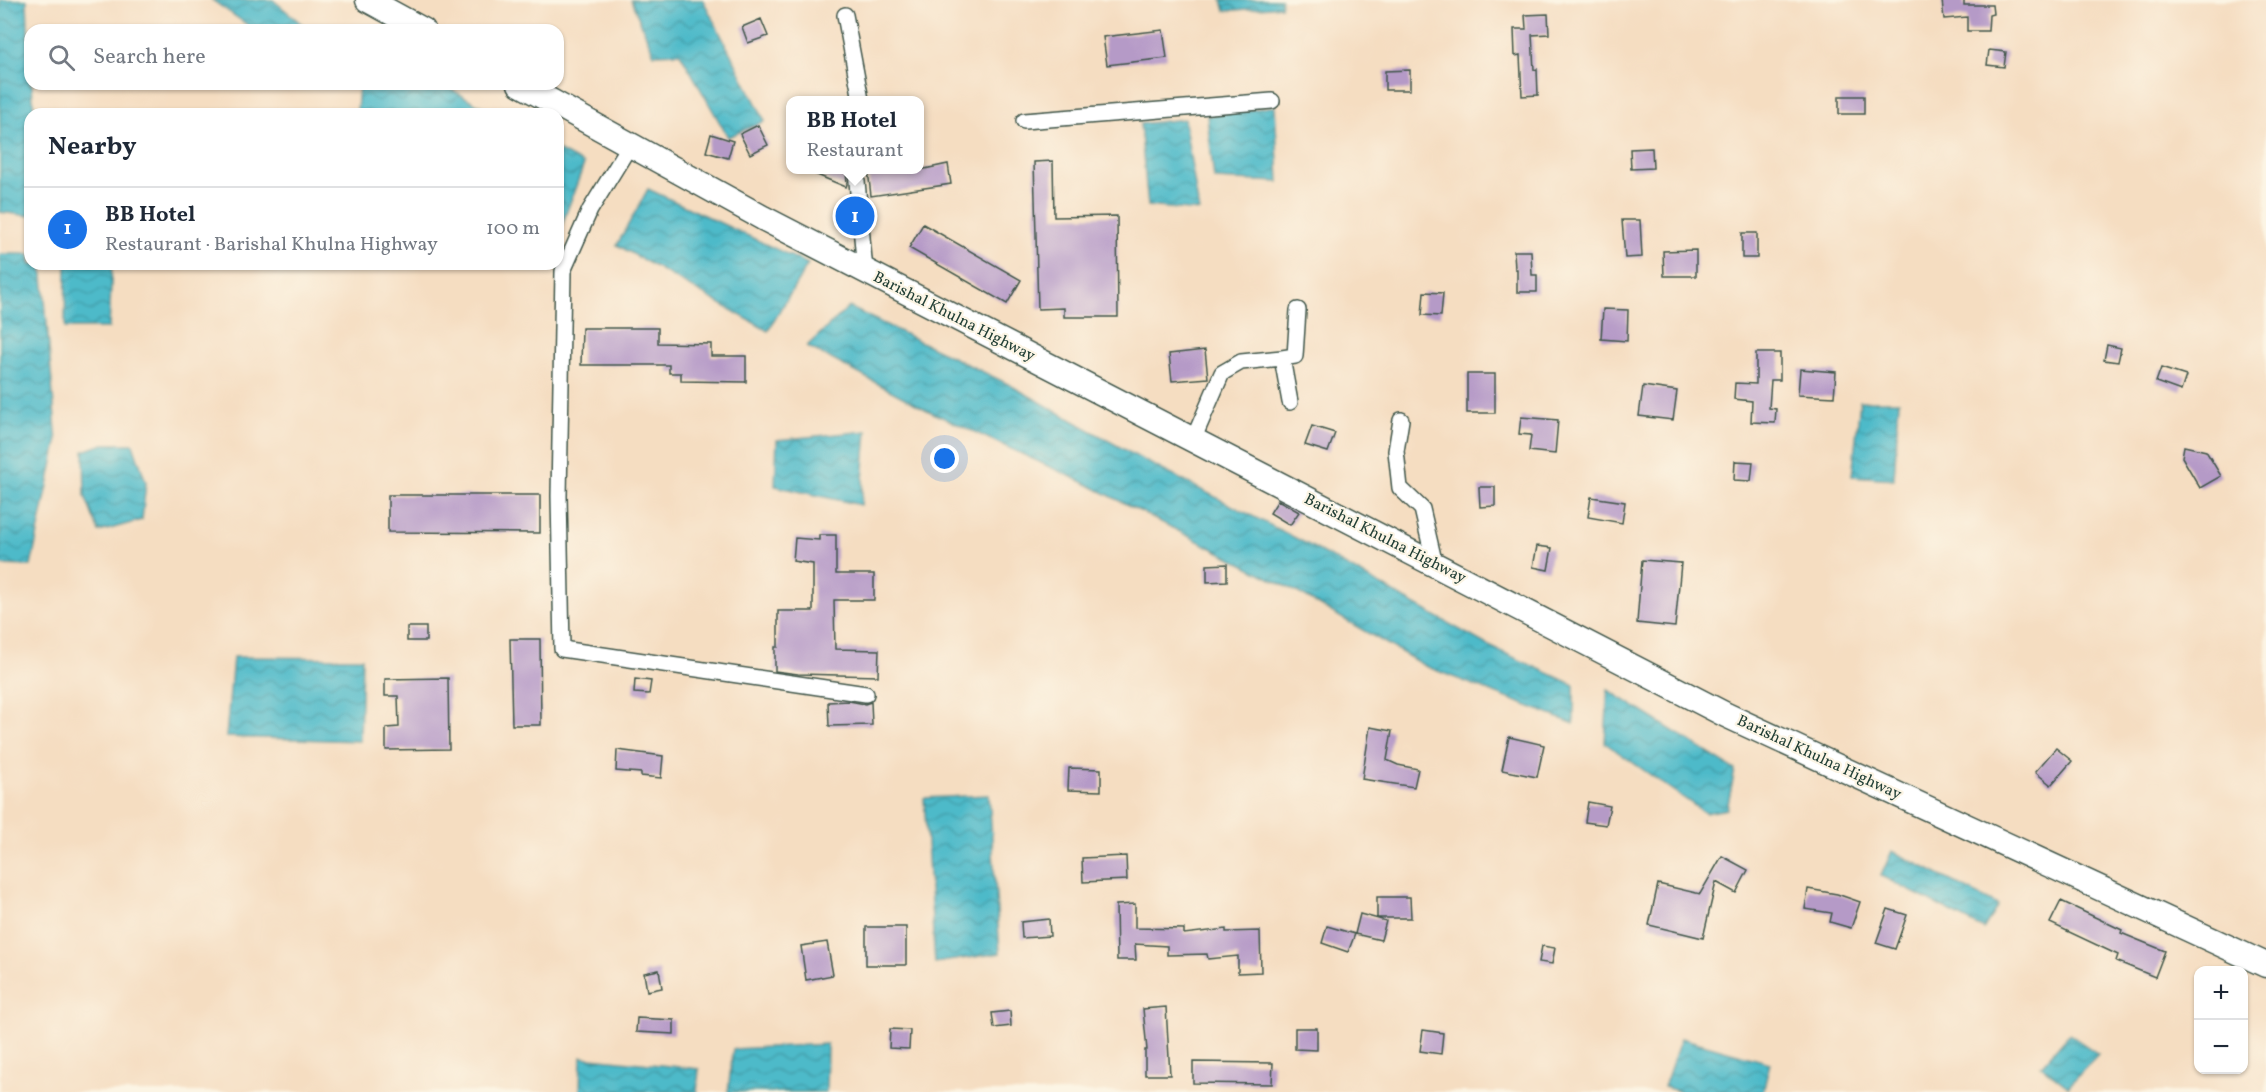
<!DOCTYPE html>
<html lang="en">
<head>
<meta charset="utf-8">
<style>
	body { margin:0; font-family:Vollkorn,serif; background:#f6f6f7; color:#1f2937 }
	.controls { position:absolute; right:18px; bottom:18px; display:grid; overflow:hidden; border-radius:12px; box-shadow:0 2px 4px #0004 }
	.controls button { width:54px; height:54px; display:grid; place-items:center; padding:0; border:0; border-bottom:2px solid #e0e1e3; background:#fff; color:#1f2937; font:30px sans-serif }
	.you { position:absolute; left:945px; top:459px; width:21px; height:21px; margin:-15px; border:4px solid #fff; border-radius:50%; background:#1a73e8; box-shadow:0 0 0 9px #1a73e833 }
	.badge { display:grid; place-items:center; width:39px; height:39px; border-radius:50%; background:#1a73e8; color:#fff; font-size:20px; font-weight:700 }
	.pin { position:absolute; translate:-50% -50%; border:3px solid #fff; box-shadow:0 2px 6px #0006 }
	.popup { position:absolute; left:786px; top:96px; width:138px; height:78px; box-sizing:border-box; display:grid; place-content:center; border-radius:12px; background:#fff; filter:drop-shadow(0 2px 4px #0005); font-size:20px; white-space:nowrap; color:#747a83 }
	.popup b { font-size:22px; color:#1f2937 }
	.popup::after { content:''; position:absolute; left:50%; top:100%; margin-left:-12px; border:12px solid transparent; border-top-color:#fff }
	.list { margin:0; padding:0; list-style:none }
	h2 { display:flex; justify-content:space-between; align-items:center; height:78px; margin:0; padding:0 24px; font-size:26px }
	h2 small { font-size:20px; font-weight:400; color:#747a83 }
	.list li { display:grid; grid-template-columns:39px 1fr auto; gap:18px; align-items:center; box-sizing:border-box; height:84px; padding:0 24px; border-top:2px solid #e0e1e3 }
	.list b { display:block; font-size:22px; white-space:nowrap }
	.list p { margin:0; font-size:20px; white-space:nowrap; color:#747a83 }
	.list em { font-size:20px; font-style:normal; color:#747a83 }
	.icon { flex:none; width:33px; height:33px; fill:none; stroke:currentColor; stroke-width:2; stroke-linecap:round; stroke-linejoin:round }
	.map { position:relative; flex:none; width:2266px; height:1092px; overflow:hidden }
	.search { position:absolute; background:#fff; box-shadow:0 2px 4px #0004; left:24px; top:24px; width:540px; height:66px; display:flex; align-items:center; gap:15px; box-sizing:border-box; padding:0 21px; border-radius:18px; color:#747a83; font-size:22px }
	.panel { position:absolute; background:#fff; box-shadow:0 2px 4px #0004; left:24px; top:108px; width:540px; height:162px; border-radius:18px }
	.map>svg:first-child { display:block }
	.water { fill:url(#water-waves); stroke:#367c7e; stroke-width:1.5 }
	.building { fill:#b59ac7 }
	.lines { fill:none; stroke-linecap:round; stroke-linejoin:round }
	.minor-casing { stroke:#3f5549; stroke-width:18 }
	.trunk-casing { stroke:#3f5549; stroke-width:27 }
	.minor { stroke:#fff; stroke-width:15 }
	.trunk { stroke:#fff; stroke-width:24 }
	.labels { text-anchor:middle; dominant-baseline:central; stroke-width:4.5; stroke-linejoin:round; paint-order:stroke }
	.street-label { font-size:16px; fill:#1f3d34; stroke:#fcf5e5 }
</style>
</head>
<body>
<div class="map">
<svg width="2266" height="1092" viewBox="0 0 2266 1092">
	<defs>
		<pattern id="water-waves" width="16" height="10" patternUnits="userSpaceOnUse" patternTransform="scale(1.5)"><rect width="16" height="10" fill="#4ebac9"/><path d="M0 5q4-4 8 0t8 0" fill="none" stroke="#4098a4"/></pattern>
	</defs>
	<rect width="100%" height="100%" fill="#fcf5e5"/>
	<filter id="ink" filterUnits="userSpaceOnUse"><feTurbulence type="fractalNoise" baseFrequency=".0167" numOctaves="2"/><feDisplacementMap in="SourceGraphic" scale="12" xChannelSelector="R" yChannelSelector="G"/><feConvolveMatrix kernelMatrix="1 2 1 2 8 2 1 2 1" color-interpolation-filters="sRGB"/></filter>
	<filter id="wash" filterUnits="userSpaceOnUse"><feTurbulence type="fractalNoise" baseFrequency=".008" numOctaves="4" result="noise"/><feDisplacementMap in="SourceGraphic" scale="24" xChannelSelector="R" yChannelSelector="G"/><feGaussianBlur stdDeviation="1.35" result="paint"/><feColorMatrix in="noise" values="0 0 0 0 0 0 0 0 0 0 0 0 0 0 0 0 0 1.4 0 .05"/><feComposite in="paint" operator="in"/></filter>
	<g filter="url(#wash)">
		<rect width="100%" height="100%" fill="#f5ddc1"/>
		<path class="water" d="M0,0h27l3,84h2l2,30h-4v102l-30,-4z
			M212,0h61l36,30h-54z
			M631,0h72l62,121 -37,16 -48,-84 -26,1z
			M1222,0h59v6l-56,5z
			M359,84h83l53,30h-133l-5,-2z
			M1275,106l4,76 -65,-3 -7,-63z
			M1184,119l15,92 -51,-5 -8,-82z
			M558,150l26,14 -22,61 -4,-2z
			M648,189l160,75 -40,67 -151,-86z
			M0,254h30v10h12l15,179 -26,123 -31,-1z
			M66,264h46l-3,64h-44z
			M849,307l161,78 131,74 166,85 180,101 87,40v39l-149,-58 -128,-74 -208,-107 -160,-74 -122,-65z
			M1860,401h39l-5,78 -42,-3z
			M867,431l-6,74 -86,-19 2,-46z
			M103,444h30l13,38 -4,38 -43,12 -14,-36 -1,-45z
			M233,657l129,1 -2,83 -134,-4z
			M1608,690l127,80 -8,39 -22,4 -100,-70z
			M989,795l11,158 -65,10 -11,-165z
			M1892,851l106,54 -14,24 -103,-53z
			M2069,1034l29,20 -30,33 -27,-21z
			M1681,1038l89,25 -7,29h-81l-18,-5z
			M827,1044l-1,48h-98l5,-43z
			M581,1057l118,12 -2,23h-117z"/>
		<g id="blocks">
			<path class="building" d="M1942,0h22v5h28l1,9 -4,1 -1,16h-21v-14l-23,2z
				M1548,14l1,20 -17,1 2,35 3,-1 1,26 -16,1 -2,-41 -5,1 -1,-27h12l-1,-14z
				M761,19l7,17 -20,7 -6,-16z
				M1163,30l4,28 -60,7 -4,-28z
				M1989,50l17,2 -2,15 -17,-2z
				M1410,70v20h-25v-19z
				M1839,96h25v18h-25z
				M758,125l10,20 -18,9 -10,-20z
				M711,134l22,7 -5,17 -22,-6z
				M1652,148l1,20 -22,1 -1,-20z
				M1053,161l1,56 63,-1 1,101h-54v-9l-26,1 -4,-147z
				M948,164l3,20 -80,12 -3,-26h52z
				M805,170h34l7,2 1,12 -1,3z
				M1622,220h18l2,37 -17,1z
				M923,224l98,56 -14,24 -98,-56z
				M1742,233h15v25h-15z
				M1696,250v26h-32l-1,-25z
				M1514,251h17l1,24h5v17h-20v-23h-2z
				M1424,292l19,1 -2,23 -19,-1z
				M1603,309l25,1 -1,31 -26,-2z
				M582,328h76v15l53,1v12h35v26l-65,-1v-8h-12v-8h-88z
				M2107,345l14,3 -3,14 -14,-2z
				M1205,350l3,28 -36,3 -3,-27z
				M1756,353h24v27h-9l-2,28 7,1 -1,14 -24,-1 1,-21 -18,-2 1,-16 21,1z
				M2161,368l25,8 -5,15 -25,-9z
				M1800,369l36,3 -2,25 -36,-2z
				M1467,374h28v39h-28z
				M1643,386l34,5 -4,29 -34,-4z
				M1521,417l37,3 -3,34 -26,-3 2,-16 -12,-1z
				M1312,426l23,7 -7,19 -23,-7z
				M2184,446l22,5 15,25 -21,12 -18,-31z
				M1735,461l18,1 -2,19 -17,-1z
				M1479,487h16v19l-15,1z
				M388,495h152v38l-152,-1z
				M1591,497l34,5 -3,21 -34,-6z
				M1278,500l21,12 -9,13 -20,-12z
				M819,535h17v39h38v26h-40l1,49 44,1 -1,26 -80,-2 -23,-3v-24h3v-36h35v-47l-20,-3 2,-23 24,2z
				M1537,546l15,2 -4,22 -15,-3z
				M1642,560l39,3 -6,64 -38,-4z
				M1227,564v17l-20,1v-17z
				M407,627h19v14h-19z
				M510,639h30l1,86h-29z
				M448,678l1,71 -63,1v-22l13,-1 -1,-31h-13v-17z
				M635,679l16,2 -2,13 -15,-1z
				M849,701l16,3 6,-2 1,23 -43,1 -1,-24z
				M1370,727l22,4 -5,29 11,5 20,4 -4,18 -52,-8z
				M1509,737l35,8 -7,32 -35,-7z
				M2056,748l16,13 -21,24 -16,-13z
				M617,750l46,6 -2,22 -20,-2v-3l-25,-2z
				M1069,768l32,1v22l-33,-1z
				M1588,802l22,4 -4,19 -21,-3z
				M1126,856l1,24 -44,2 -1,-24z
				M1722,856l26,14 -12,23 -20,-11 -13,56 -54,-13 9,-41 42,10z
				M1808,889l29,5 23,8 -9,26 -21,-6 2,-9 -27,-4z
				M1377,897h33l1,21h-34z
				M2061,901l61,29 -1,3 44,18 -10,26 -39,-16 2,-6 -68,-32z
				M1135,904v24l49,1v5l42,-5v3l34,-1 1,41 -23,1v-17l-30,3 -1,-5 -40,1v-9l-32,-2 1,16h-19l-1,-55z
				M1888,909l19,6 -12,34 -19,-6z
				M1360,914l26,7 -5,19 -26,-6z
				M1049,919l1,17 -28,2 -1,-16z
				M1327,926l28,8 -7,18 -26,-9z
				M866,927h40v38h-40z
				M827,942l6,33 -27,5 -5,-34z
				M1542,946l13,2 -3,16 -13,-2z
				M659,970l3,18 -15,3 -3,-18z
				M1166,1007l4,68h-25v-25h2l-4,-41z
				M1010,1011l1,15 -17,2 -2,-15z
				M637,1018l37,2v14l-38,-2z
				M1295,1028h22v22l-22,-1z
				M890,1029l20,1 -1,19 -20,-1z
				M1423,1030l20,3 -2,21 -21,-3z
				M1193,1062l80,1 -1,21 -79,-1z"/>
		</g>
	</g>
	<g filter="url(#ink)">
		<use href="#blocks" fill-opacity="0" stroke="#3f5549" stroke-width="1.5"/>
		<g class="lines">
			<defs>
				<path id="minor" d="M845,15l16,85
					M1024,121l248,-20
					M630,145l-40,65 -27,61 -4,225 3,153 304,45
					M856,170l9,101
					M1282,358l13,-2 3,-46
					M1401,420l-5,31 4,37 22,21 13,56
					M1193,440l29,-67 19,-11 41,-4 8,44"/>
				<path id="trunk" d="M368,0l55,30
					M520,84l243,134 963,497 540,250"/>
			</defs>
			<use href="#minor" class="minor-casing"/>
			<use href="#trunk" class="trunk-casing"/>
			<use href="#minor" class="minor"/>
			<use href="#trunk" class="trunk"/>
		</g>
	</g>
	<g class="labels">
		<g class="street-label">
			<text transform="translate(954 317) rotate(27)">Barishal Khulna Highway</text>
			<text transform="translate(1385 539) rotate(27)">Barishal Khulna Highway</text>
			<text transform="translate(1819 758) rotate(25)">Barishal Khulna Highway</text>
		</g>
	</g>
</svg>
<div class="controls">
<button>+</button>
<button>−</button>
</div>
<div class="you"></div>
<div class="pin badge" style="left:855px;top:216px">1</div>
<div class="popup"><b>BB Hotel</b>Restaurant</div>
<div class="search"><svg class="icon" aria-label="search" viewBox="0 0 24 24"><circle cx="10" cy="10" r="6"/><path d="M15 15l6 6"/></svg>Search here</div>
<section class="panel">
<h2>Nearby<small></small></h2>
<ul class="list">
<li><span class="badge">1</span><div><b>BB Hotel</b><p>Restaurant · Barishal Khulna Highway</p></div><em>100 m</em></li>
</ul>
</section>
</div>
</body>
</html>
